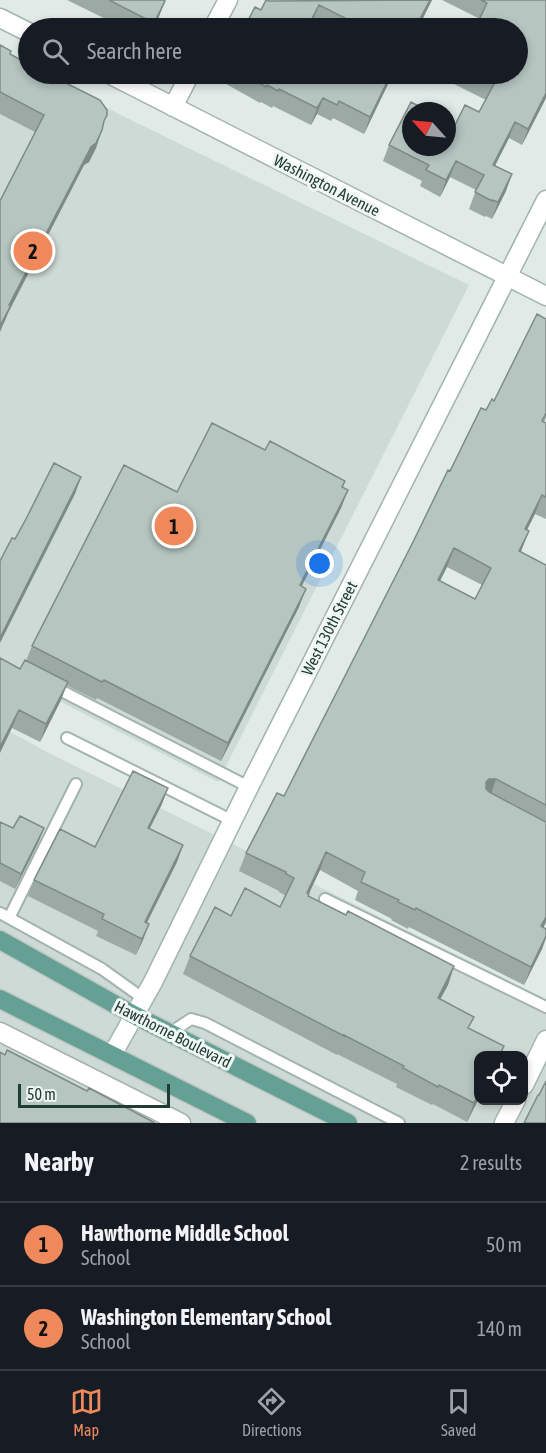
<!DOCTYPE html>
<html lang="en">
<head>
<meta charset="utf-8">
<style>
	body { margin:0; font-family:"Asap Condensed",sans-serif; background:#20242c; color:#f1f3f6 }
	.controls { position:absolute; right:18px; bottom:18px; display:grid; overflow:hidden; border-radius:12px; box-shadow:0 3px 9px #0003 }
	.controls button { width:54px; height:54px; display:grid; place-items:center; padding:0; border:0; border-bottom:2px solid #363941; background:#171b24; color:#f1f3f6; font:30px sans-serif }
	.compass { position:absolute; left:402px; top:102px; width:54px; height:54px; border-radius:50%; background:#171b24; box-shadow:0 3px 9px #0003; rotate:297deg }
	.scale { position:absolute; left:18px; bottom:15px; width:152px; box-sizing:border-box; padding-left:6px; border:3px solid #213b35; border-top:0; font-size:16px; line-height:21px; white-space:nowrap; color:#213b35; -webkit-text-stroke:4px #f0f7f4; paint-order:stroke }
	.you { position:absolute; left:320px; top:564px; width:21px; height:21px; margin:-15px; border:4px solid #fff; border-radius:50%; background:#1a73e8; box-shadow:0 0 0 9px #1a73e833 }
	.badge { display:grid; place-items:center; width:39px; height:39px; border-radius:50%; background:#ef885a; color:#111; font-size:20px; font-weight:700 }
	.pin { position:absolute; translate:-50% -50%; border:3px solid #fff; box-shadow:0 2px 6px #0006 }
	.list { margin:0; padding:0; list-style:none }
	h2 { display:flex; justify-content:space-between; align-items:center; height:78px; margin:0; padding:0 24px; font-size:26px }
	h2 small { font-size:20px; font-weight:400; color:#9ea1a6 }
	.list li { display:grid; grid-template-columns:39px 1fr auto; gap:18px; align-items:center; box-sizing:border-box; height:84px; padding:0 24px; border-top:2px solid #363941 }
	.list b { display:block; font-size:22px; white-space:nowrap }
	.list p { margin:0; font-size:20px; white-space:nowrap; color:#9ea1a6 }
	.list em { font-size:20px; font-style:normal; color:#9ea1a6 }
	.icon { flex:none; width:33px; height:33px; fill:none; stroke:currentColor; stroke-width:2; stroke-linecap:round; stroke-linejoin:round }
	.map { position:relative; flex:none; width:546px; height:1123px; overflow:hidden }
	.search { position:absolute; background:#171b24; box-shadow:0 3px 9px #0003; left:18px; right:18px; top:18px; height:66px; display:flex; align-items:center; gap:15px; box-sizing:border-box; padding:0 21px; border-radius:33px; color:#9ea1a6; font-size:22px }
	.sheet { height:246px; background:#171b24 }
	nav { display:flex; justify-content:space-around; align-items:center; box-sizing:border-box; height:84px; border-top:2px solid #363941; background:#171b24; font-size:16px; color:#9ea1a6 }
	nav a { display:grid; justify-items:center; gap:3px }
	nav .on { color:#ef885a }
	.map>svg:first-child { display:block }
	.built { fill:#cedad6; fill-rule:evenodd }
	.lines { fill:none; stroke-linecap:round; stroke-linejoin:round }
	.service-casing { stroke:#a3b3ae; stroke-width:14 }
	.minor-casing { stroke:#a3b3ae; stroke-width:21 }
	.primary-casing { stroke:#c1c8c6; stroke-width:21 }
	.service { stroke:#fff; stroke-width:10 }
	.minor { stroke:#fff; stroke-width:18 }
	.primary { stroke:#65a094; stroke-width:18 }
	.wall { fill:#9ca9a5; fill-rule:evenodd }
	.shaded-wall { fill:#7f8a86 }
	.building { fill:#b5c5c0; stroke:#7f8a86; stroke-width:1.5; fill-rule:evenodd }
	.labels { text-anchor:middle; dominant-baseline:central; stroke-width:6; stroke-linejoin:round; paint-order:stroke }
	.street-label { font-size:16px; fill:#213b35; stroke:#f0f7f4 }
</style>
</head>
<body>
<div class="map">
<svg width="546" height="1123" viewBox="0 0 546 1123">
	<rect width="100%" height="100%" fill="#e0ebe7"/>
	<path class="built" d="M0,53l28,21h12l93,47 336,164 -251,497 -218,-111z
		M0,726l45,25 501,248v124h-546zM478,1056h46v44h-46z"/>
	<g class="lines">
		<defs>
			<path id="service" d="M52,686l197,101
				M67,738l166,83
				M325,899l221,108
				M0,913l102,56 42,30
				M9,918l67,-134
				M170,1033l21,-14 14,4 194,100"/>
			<path id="minor" d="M0,18l28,14
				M213,28l15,-28
				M109,74l437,222
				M173,107l17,-33
				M0,1032l181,91
				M112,1055l41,-73 96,-195 297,-587
				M524,1085l22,-45
				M504,1123l12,-23"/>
			<path id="primary" d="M0,940l134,75 214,108
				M0,999l247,124"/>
		</defs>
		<use href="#service" class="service-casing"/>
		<use href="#minor" class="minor-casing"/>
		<use href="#primary" class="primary-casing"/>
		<use href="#service" class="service"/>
		<use href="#minor" class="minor"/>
		<use href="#primary" class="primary"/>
	</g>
	<path class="wall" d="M67,0h96l2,1 -7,18 -4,9h-30z
		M432,0l-14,28h-91l-14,-6 -3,6h-66l25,-27z
		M442,0h104v98l-24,47 -13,-7 -14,28 11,25 -14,28 -6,-3 -1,1 -16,-8 7,-19 -26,-13 -10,20 -20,-11 2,-5 -39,-20 6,-16 66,-20 24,-13 7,-12 -52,-26h84v-46h-42l4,-9z
		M0,45l10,9 93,70 -7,24 -7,14 -5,3 -76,148 -4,11 31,-192 -35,-18z
		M222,74h175l-5,8 -2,-2 -26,54 -31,-16 -2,3 -14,-7 -6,11 -38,-19 -1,2 -11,-6 -1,1 -41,-23z
		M546,319v99l-2,4 2,1v96l-11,-5 -8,16 -6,22 25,13v357l-3,5 3,2v10l-4,10 -18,36 -115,-58 -1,2 -17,-9 1,-1 -37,-19 3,-9 -38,-21 -12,26 38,19 108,51 -6,19 -8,14 29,30 35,17 -4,10h-22v44l-11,22 -34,-18 -1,1 -36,-18 1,-3 -60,-30v1l-154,-81 7,-18 41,-40 49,-9 6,-11 -7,-4v-1l-40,-20 7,-18 38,-57 166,-325 36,-61 8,-9zM447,567l35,18 -7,14 -35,-18z
		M265,450l80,31 -2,7 5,2 -7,18 -39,78 -3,21 -78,154 -124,-63 -1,2 -30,-15 -5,15 -21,42 -28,-14 8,-59 6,-8 6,-15 145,-154z
		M162,804l-13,25 34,16 -6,17 -30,61 -4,17 -7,15 -40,-19 2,-5 -70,-35 6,-16 61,-33z
		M0,822l13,6h31l-6,15 -23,46 -15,-8z"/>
	<path class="shaded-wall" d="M430,0h2l-14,28h-3z
		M165,1l-7,18 -4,9h-2z
		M319,5l-9,23h-3z
		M391,74h1l-2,6 -26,54 6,-17z
		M546,93v5l-24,47 6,-16z
		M323,98l-6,16 -6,11 6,-17z
		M515,122l-6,16 -22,43 6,-16z
		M102,130l-6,18 -7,14 -5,3 -76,148 -8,19v-6l9,-21 82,-158z
		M456,161l-6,16 -10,20 6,-17z
		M512,174l-6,17 -14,28 6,-17z
		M81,477l-6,17 -75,149v-5z
		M348,490l-7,18 -48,95 7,-18z
		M542,495l-7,19 -17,33 7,-18z
		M529,531l-7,18 -9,21 6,-19z
		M454,548l-7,19 -16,31 7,-18z
		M306,589l-7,18 -78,154 7,-18z
		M68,682l-7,18 -21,42 6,-18z
		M19,710l-7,18 -12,25v-6z
		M489,779h7l-6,18 -11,4 7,-19z
		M168,788l-6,16 -20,40 6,-16z
		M44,828l-6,15 -23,46 6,-15z
		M183,845l-6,17 -38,76 6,-16z
		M326,852l-6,18 -20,42 7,-19z
		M546,917v5l-11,23 6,-19z
		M149,924l-6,16 -7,15 6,-16z
		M546,936l-4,13 -18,36 7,-18z
		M454,966l-6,19 -17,31 7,-18z
		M478,1095v5l-11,22 7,-19z"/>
	<path class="building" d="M109,0h54l2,1 -11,22z
		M266,0l3,1 161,-1 -15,28h-70l4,-8 -30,-15 -12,23h-63l11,-21 6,3z
		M481,0h65v93l-18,36 -13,-7 -22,43 19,9 -14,28 -6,-2v1l-17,-9 9,-17 -28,-14 -10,19 -20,-10 3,-5 -40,-20 22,-43 17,9h-17v36h36v-26l8,4 10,-20 14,7 15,-28 -21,-10h45v-46h-35l2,-5 -6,-3 8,-17z
		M0,45l11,6 -1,3 18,10v10h20l52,26 7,10v5l-3,6 -2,9 -6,13 -5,4 -82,158h2l-11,21v-125l44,-86 -44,-23z
		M243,74h148l-21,43 -31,-16 -2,4 -14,-7 -6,10 -38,-19 -1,2 -11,-6 -1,2z
		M537,314l9,5v94l-4,8 4,2v74l-4,-2 -17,34 4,2 -10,20 27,14v240l-50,-26h-7l-3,3v7l3,3 57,30v95l-5,9 5,3v7l-15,31 -115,-59 -1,2 -17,-8 1,-2 -38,-18 4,-10 -39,-20 -19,41 2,1 -1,2 38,19 2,-4 106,55 -16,32 36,19 -6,11 36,18 -5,10h-21v39l-4,8 -35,-18 -1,2 -35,-19 1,-2 -60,-31v1l-154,-80 25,-49 16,9 14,-28 35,19 14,-29 -8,-4v-2l-40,-19 31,-60 7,3 129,-254 35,-72 2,1 31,-63 5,2 6,-11 2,2zM454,548l37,20 -16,31 -37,-19z
		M212,423l53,27 5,-9 75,40 -3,6 6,3 -48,95 6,4 -78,154 -124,-63 -2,2 -70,-36 92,-181 53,27z
		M54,463l27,14 -81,161v-77l12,-23 3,1 11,-20z
		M0,658l20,11 5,-9 43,22 -22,42 -27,-14 -19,37z
		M133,771l35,17 -20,40 35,17 -38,77 4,2 -7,15 -40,-20 2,-5 -70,-34 26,-51 35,18z
		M20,816l24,12 -23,46 -21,-11v-41l13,6z
		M7,1050l80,41 2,-3 66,35h-155v-71l5,3z
		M546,1081v42h-22l14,-28h1z"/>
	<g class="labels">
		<g class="street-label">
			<text transform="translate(327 185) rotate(27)">Washington Avenue</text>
			<text transform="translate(329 628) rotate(-63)">West 130th Street</text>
			<text transform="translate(173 1034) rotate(27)">Hawthorne Boulevard</text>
		</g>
	</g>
</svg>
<div class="controls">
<button><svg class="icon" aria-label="locate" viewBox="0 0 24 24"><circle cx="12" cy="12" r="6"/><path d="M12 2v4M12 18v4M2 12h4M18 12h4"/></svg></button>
</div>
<svg class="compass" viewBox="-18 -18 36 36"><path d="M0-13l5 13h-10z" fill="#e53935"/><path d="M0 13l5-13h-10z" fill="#9ea1a6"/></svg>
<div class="scale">50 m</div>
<div class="you"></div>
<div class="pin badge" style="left:174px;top:526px">1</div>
<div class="pin badge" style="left:33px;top:251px">2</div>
<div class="search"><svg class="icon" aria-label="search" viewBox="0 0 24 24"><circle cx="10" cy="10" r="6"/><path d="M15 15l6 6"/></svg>Search here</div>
</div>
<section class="sheet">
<h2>Nearby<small>2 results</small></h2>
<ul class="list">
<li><span class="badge">1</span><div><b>Hawthorne Middle School</b><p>School</p></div><em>50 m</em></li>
<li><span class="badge">2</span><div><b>Washington Elementary School</b><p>School</p></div><em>140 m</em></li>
</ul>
</section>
<nav>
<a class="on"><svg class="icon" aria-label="map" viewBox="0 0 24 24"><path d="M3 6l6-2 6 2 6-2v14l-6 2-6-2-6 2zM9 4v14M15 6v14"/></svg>Map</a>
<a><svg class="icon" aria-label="directions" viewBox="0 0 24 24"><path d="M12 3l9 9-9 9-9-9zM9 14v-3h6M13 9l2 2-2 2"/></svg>Directions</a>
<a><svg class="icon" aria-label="saved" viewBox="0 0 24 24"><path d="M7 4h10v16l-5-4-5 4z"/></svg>Saved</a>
</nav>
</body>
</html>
